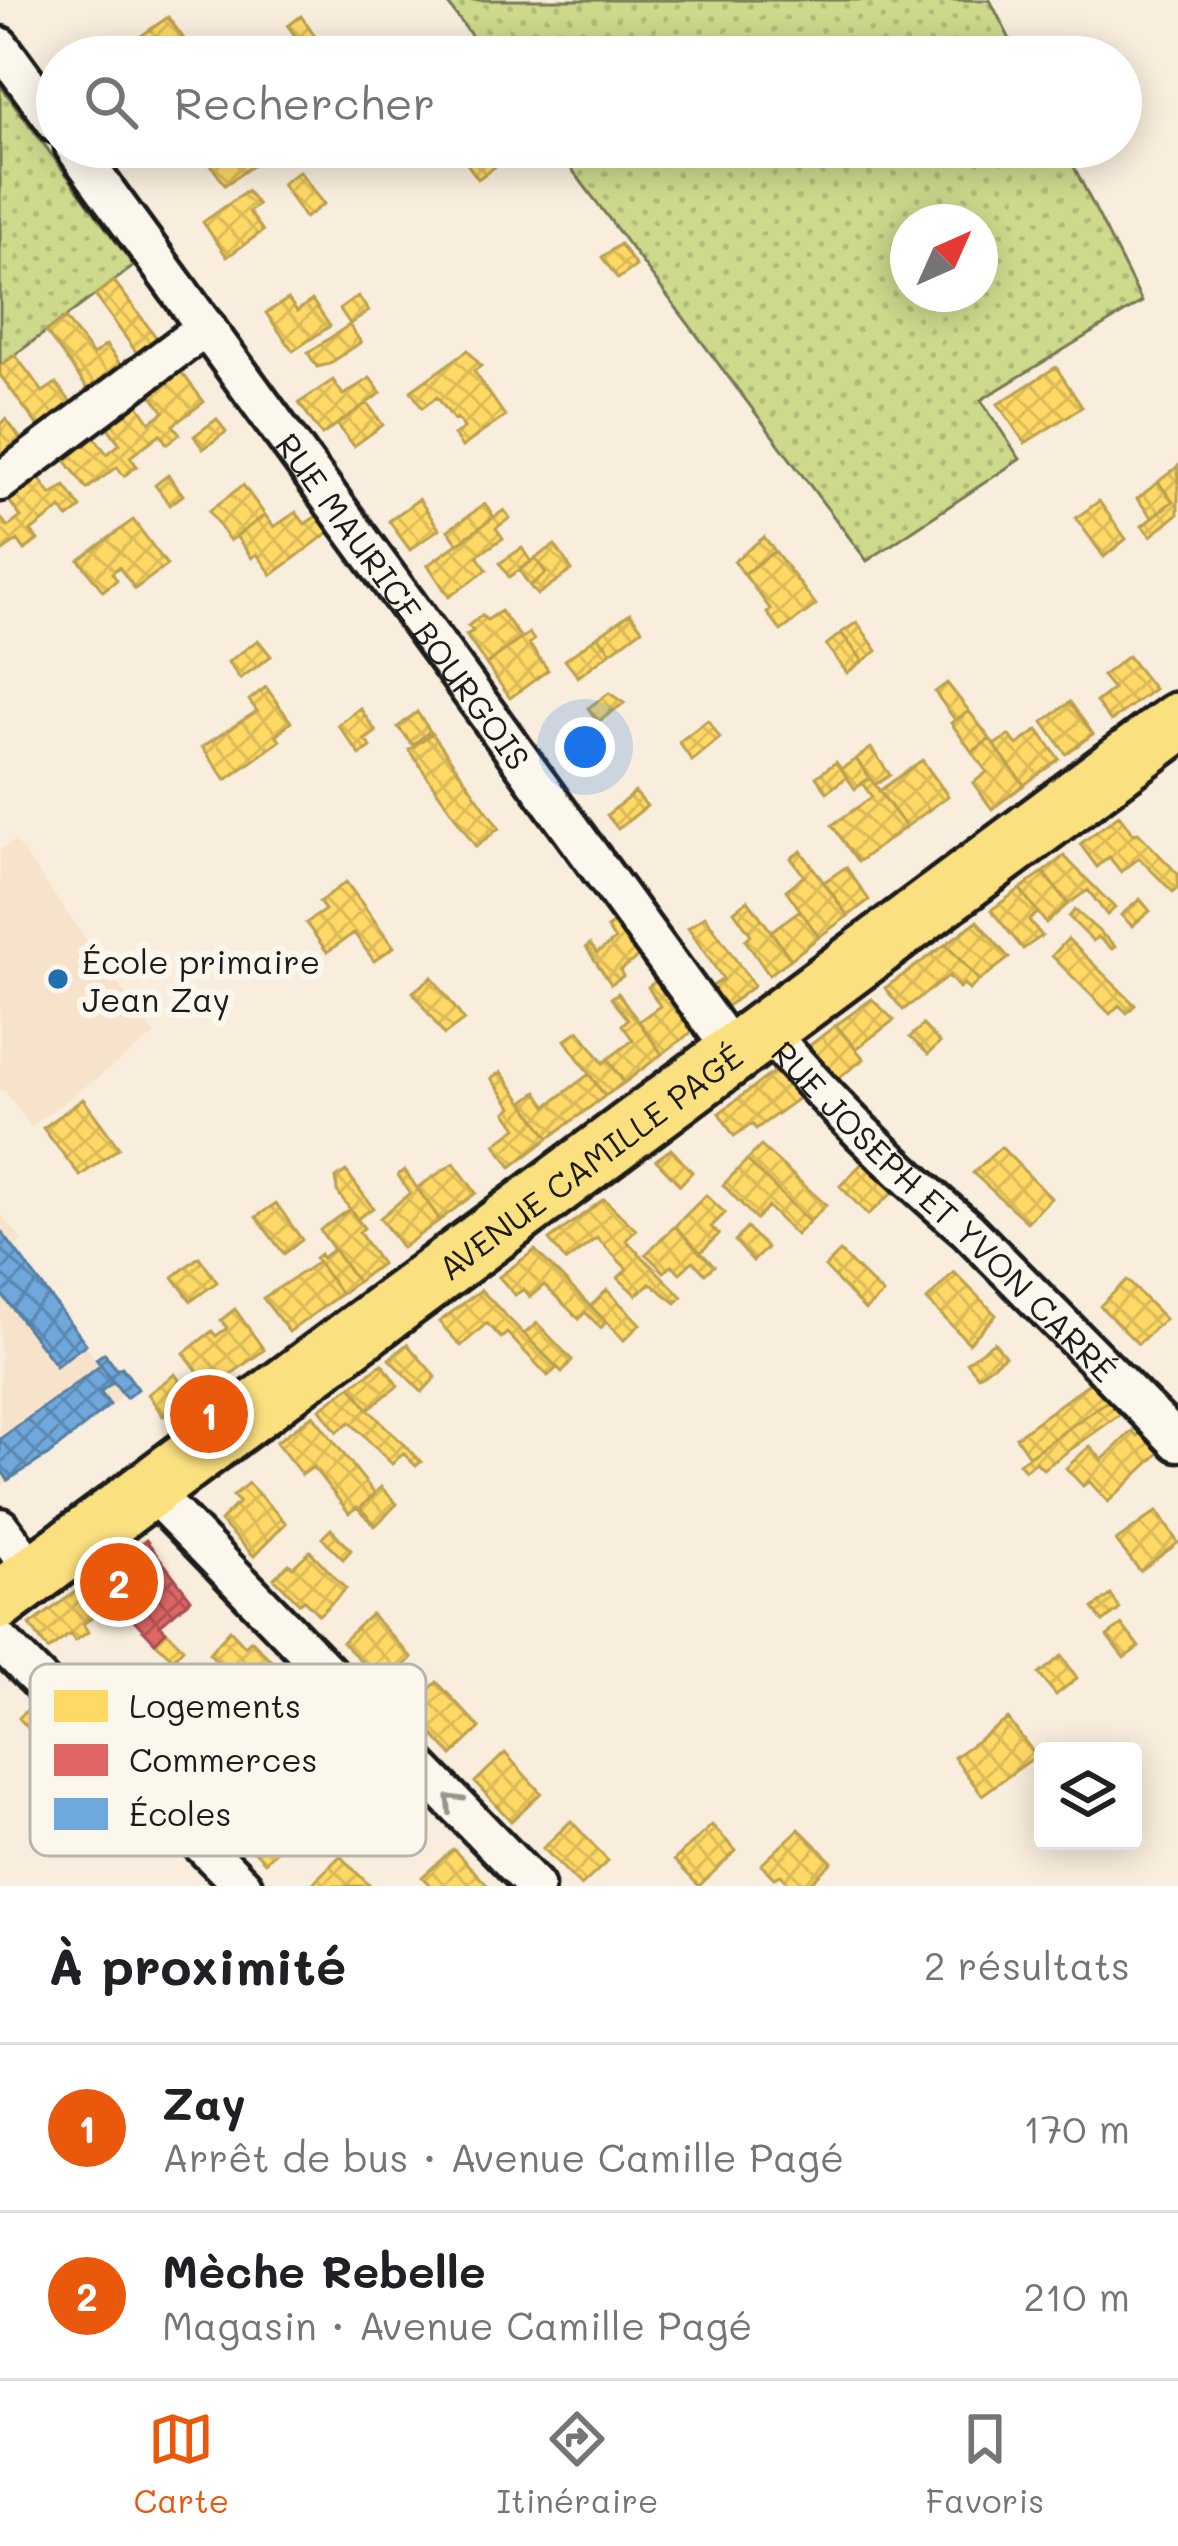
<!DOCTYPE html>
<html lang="fr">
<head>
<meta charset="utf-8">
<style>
	body { margin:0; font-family:Mali,sans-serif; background:#f6f6f6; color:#202124 }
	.controls { position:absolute; right:36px; bottom:36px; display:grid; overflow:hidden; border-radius:12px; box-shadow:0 6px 30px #0003 }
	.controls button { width:108px; height:108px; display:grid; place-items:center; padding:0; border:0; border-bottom:3px solid #e0e0e0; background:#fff; color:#202124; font:60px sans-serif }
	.compass { position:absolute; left:890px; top:204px; width:108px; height:108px; border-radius:50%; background:#fff; box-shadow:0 6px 30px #0003; rotate:45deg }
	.you { position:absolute; left:585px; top:747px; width:42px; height:42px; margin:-30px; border:9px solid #fff; border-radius:50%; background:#1a73e8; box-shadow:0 0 0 18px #1a73e833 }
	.badge { display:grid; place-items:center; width:78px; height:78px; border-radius:50%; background:#ea580c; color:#fff; font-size:39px; font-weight:700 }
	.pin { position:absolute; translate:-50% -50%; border:6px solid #fff; box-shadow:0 3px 12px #0006 }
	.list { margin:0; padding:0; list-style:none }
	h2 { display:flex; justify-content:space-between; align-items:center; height:156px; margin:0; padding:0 48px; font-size:51px }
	h2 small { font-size:39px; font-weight:400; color:#757577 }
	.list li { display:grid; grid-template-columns:78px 1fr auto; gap:36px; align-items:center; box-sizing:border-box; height:168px; padding:0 48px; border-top:3px solid #e0e0e0 }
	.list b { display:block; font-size:45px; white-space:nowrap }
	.list p { margin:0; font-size:39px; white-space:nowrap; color:#757577 }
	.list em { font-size:39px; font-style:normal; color:#757577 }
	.icon { flex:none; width:66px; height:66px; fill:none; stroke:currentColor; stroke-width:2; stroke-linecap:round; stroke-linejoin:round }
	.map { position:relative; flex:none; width:1178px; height:1886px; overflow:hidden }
	.search { position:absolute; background:#fff; box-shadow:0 6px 30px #0003; left:36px; right:36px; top:36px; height:132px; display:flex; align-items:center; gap:30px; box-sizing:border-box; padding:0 42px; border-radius:66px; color:#757577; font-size:45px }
	.sheet { height:492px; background:#fff }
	nav { display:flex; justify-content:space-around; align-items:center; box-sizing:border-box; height:168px; border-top:3px solid #e0e0e0; background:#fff; font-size:33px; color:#757577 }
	nav a { display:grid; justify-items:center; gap:6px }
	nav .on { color:#ea580c }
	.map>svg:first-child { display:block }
	.built { fill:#f7e3cb }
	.grass { fill:url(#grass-dots); stroke:#757a54; stroke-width:3; fill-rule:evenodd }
	.homes { fill:url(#homes-cross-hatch); stroke:#bba050; stroke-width:3 }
	.shops { fill:url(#shops-cross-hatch); stroke:#a55050; stroke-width:3 }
	.schools { fill:url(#schools-cross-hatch); stroke:#567ea2; stroke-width:3 }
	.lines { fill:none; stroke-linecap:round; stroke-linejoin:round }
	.minor-casing { stroke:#1c1c1c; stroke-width:45 }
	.primary-casing { stroke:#1c1c1c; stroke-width:66 }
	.minor { stroke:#fbf7ec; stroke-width:36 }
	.primary { stroke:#fbe080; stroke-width:57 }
	.oneway { stroke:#97948e }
	.poi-dot { fill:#1f6fb2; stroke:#fbf7ec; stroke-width:4.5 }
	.labels { text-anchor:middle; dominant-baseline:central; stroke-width:12; stroke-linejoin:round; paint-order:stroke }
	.street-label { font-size:33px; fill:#1c1c1c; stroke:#fbf7ec }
	.poi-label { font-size:33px; fill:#1c1c1c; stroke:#fbf7ec; text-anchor:start }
	.key { fill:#fbf7ec; stroke:#b8b5ae; stroke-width:3 }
	.key-label { font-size:33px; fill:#1c1c1c }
</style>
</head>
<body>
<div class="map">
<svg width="1178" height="1886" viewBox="0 0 1178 1886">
	<defs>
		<pattern id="grass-dots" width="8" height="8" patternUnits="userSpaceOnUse" patternTransform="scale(3)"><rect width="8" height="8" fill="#ced98c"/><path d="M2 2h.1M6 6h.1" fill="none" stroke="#b0ba78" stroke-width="1.8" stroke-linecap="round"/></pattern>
		<pattern id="homes-cross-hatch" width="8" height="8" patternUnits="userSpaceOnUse" patternTransform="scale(3)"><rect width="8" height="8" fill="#ffd966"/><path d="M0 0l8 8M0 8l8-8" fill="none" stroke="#daba58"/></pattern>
		<pattern id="shops-cross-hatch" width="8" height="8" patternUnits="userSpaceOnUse" patternTransform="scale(3)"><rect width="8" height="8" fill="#e06666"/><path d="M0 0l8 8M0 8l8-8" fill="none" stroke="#b55353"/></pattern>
		<pattern id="schools-cross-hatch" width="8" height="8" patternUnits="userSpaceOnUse" patternTransform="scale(3)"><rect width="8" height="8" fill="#6fa8dc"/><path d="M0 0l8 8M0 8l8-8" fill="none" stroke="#5a88b2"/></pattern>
	</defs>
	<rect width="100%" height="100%" fill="#f9eedd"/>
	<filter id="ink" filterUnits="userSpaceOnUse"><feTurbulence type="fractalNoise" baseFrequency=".00833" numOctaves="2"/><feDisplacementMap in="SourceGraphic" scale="24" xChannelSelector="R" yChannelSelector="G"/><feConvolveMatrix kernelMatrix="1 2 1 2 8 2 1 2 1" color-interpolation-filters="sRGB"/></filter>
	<g filter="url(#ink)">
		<path class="built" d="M15,840l140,195 -124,92 -27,-37 -4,2v-242z
			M0,1212l22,29 -8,8 109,146 -75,60 -48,32z"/>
		<path class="grass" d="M445,0h545l29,57h-532z
			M0,85l134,181 -134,100z
			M555,147h509l78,155 -161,98 39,59 -153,102zM980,222v72h-72v-72z"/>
		<path class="homes" d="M301,16l17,25 -13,8 -17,-23z
			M168,17l29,40h-63l-7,-11z
			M198,147h62l6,9 -41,29z
			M455,147h50l6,8 -33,24z
			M299,171l25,33 -19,14 -23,-34z
			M247,191l11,14 -9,7 14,19 -36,26 -24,-35z
			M620,244l16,22 -18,13 -16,-22z
			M114,281l45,60 -20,15 -44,-61z
			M358,296l11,15 -19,13 -10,-15z
			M288,299l9,12 15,-11 18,26 -37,25 -27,-38z
			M65,318l28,37 13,-10 17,23 -33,24 -44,-60z
			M349,325l12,17 -32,22 -12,3 -9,-14z
			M468,350l13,16 -7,5 31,45 -43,31 -8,-12 10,-7 -7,-10 -3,2 -17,-23 -15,11 -11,-17z
			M15,355l28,37 13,-9 17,22 -33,24 -40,-54v-9z
			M1056,367l26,40 -57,36 -27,-39z
			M180,370l24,32 -31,23 7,9 -13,10 -7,-10 -30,23 7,9 -13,10 -7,-9 -30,22 -25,-33 30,-22 15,20 13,-10 -14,-19 30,-23 14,20 14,-10 -15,-20z
			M370,378l11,15 -59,42 -23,-32 34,-23 10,15z
			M367,403l16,22 -29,21 -17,-22z
			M6,419l17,23 -23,17v-35z
			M217,419l9,13 -23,17 -9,-13z
			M1178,466v48l-27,22 -9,-10 31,-25 -15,-19z
			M37,475l14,20 14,-9 16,22 -13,10 -7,-10 -30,23 7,9 -13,10 -7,-10 -18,13v-36l8,10 13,-10 -14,-19z
			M168,475l15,20 -13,10 -15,-20z
			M1158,482l15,19 -21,16 -15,-18z
			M243,485l22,30 -35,26 -21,-30z
			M419,499l20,30 -29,21 -21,-29z
			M317,501l19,26 -64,48 -15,-21 -5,4 -16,-22 29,-21 9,12 22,-15 9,12 13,-9 -7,-10z
			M1099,501l27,38 -22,18 -28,-39z
			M485,504l9,13 -36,27 -10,-14z
			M504,510l6,8 -14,10 7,10 -26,18 10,14 -38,27 -21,-32z
			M133,520l34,45 -32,24 -16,-22 -7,6 5,7 -14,11 -24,-31z
			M764,537l11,14 -31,23 -10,-13z
			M555,545l17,25 -35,25 -7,-9 16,-13 -11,-15z
			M522,548l9,14 -22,15 -9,-14z
			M775,551l41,54 -35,26 -14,-18 4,-3 -27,-36z
			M535,558l11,15 -16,13 -11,-16z
			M501,611l20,27 -35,26 -20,-29 7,-4 -5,-5 14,-11 5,5z
			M630,613l12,16 -31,23 -13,-16z
			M857,622l20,29 -14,10 -22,-28z
			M529,633l5,7 -5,4 19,26 -38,28 -24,-34z
			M841,633l22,28 -16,12 -21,-28z
			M598,636l13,16 -33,25 -13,-17z
			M258,640l13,16 -31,23 -12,-17z
			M1128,656l26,33 -43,32 -15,-19 17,-13 -11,-13z
			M947,683l22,28 -14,9 -20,-28z
			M266,687l25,35 -15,13 4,6 -54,39 -24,-33 55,-36 -8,-11z
			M609,693l15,10 -26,19 -10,-14z
			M1070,702l23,32 -27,20 -23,-32z
			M360,708l16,24 -11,8 6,7 -11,8 -22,-30z
			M969,711l21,28 -18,13 -21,-29z
			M417,712l13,19 -17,14 -15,-18z
			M708,720l12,18 -28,23 -13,-19z
			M1038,730l21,29 -35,26 -30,-40 15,-10 8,10z
			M432,733l67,95 -23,19 -67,-97z
			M990,739l34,46 -32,24 -19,-26 14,-11 -15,-20z
			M871,748l19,27 -15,10 -19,-26z
			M856,759l14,19 -15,11 -14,-20z
			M922,760l26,36 -42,31 -27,-36z
			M836,762l11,15 -20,15 -11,-15z
			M870,778l36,49 -48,35 -26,-37 40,-28 -10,-14z
			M635,792l12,14 -29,23 -11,-14z
			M1119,815l14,19 5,-1 40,41v14l-5,4 -34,-34 -18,14 -12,-15 -12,10 -17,-23z
			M801,851l47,65 -29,21 -33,-47 18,-14 -13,-18z
			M1064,856l51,52 -8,7 -19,-25 -20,14 -25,-32z
			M846,867l23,33 -21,16 -24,-34z
			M1043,872l25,32 -22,19 -26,-34z
			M346,882l48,65 -20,14 -20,-28 -27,19 -21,-29 19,-13 -6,-8z
			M1020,889l18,24 -9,7 13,16 -19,13 -32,-39z
			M1140,899l10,12 -18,15 -11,-11z
			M748,900l43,59 -22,16 -24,-35 6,-5 -17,-24z
			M800,910l19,27 -28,22 -20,-28z
			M1075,910l37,33 3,4 -3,2 -14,-12 -5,4 -24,-24z
			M705,916l49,70 -36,27 -14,-21 19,-13 -35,-51z
			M621,918l24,34 -25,18 3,6 -12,8 -25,-37 4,-3 7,9 18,-13 -8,-12z
			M977,921l32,37 -30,23 -33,-37z
			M1068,939l67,66 -8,8 -8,-8 -9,9 -58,-58z
			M946,944l33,37 -10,9 -5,-6 -5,4 -10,-12 -46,34 -18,-22z
			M658,969l42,57 -38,28 -23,-33 21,-15 -12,-19 10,-7 -6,-7z
			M432,977l32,43 -20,15 -31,-43z
			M618,993l44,61 -38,29 -16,-24 25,-19 -11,-15 6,-6 -17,-21z
			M872,999l22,21 -38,29 -20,-24z
			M836,1025l28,34 -35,26 -30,-31z
			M923,1025l17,18 -12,11 -18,-17z
			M579,1030l24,33 5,-4 16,24 -19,13 -40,-56z
			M783,1065l37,37 -8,8 -13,-12 -43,31 -4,-5 -18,12 -15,-23z
			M501,1072l48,66 -38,29 -16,-23 22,-16 -11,-16 6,-5 -21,-29z
			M589,1074l16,22 -56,42 -26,-36 14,-10 10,14z
			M83,1099l36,49 -39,28 -37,-48z
			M761,1146l65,59 -17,17 -62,-62z
			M1001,1147l50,51 -24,24 -54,-49z
			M671,1149l21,23 -12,13 -24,-25z
			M872,1153l30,31 -34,31 -28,-29z
			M747,1160l62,62 -13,13 -28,-28 -12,12 -33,-34z
			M454,1163l22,30 -36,27 -23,-32z
			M404,1170l36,50 -38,28 -22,-30 30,-25 -12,-18z
			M346,1171l27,37 -16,11 -20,-28 -1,-13z
			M706,1195l19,18 -14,14 8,7 -19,19 -25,-27z
			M604,1199l32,31 -10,10 56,57 -6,6 -26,-20 -14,12 -18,-17 9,-9 -30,-31 -31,23 -17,-21z
			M276,1203l26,37 -18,14 -28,-37z
			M350,1209l14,19 -5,4 22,32 -24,18 -37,-52z
			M675,1226l39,40 -9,8 -12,-13 -13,12 -8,-8 -8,7 -18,-18z
			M747,1228l20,20 -14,13 -18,-20z
			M334,1249l23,33 -16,12 -26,-36 5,-4 2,4z
			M535,1250l71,72 -5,6 -16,-16 -6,7 -35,-34 -14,12 -6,-8 -9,6 -16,-18z
			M840,1252l43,42 -18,16 -40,-43z
			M199,1257l18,25 -26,19 -18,-24z
			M318,1262l23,32 -52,38 -26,-34z
			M954,1272l42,43 -27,28 -42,-43z
			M1127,1280l38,39 -27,25 -38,-38z
			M481,1290l76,78 -9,8 -41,-43 -6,5 -14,-15 -26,23 -22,-24z
			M607,1290l33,34 -16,16 -33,-34z
			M235,1309l29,41 -53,39 -27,-36 28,-22 4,5 11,-8 -6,-8z
			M537,1323l35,37 -10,12 -38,-38z
			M994,1342l11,14 -27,20 -11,-14z
			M407,1344l29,33 -14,15 -33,-33z
			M382,1364l16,22 -30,23 -17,-23z
			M175,1374l19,28 -16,12 -4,-6 -11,8 -15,-22z
			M1096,1378l16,20 -83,58 -13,-19z
			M351,1386l17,23 53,53 -5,4 -13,-13 -11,11 -42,-42 -13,10 -17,-23z
			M1113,1397l13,13 -83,59 -7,-7 -11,8 -6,-7z
			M313,1415l62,79 -15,14 15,19 -18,-20 -8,6 -36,-46 -11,8 -26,-33z
			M1145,1428l19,20 -56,54 -19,-21 -6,5 -17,-18 24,-22 12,14 30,-29 5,5z
			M248,1483l38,40 -32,33 -34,-35 19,-19 -6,-6z
			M381,1487l16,17 -21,21 -16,-17z
			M1157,1511l21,32 -38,28 -24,-30z
			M331,1529l20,21 -8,9 -21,-21z
			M310,1551l36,38 -27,26 -15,-15 -5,3 -25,-25 15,-14 4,3z
			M94,1578l18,25 -29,21 5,8 -13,9 -5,-7 -22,16 -18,-25z
			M1111,1595l9,14 -17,13 -10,-14z
			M371,1614l41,44 -28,26 -42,-42z
			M1122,1625l17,22 -15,11 -17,-22z
			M230,1630l15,16 6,-6 35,36 -28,27 -49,-50z
			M166,1631l17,17 -10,11 -18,-17z
			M1062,1656l15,22 -21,17 -17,-21z
			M437,1682l43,46 -28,27 -43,-46z
			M28,1709l29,30 -10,10 -28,-31z
			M1008,1719l28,37 -54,39 -28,-38z
			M505,1753l36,40 -30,28 -36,-39z
			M238,1800l10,11 11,-10 33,35 -27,26 -33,-34 7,-8 -11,-10z
			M571,1821l37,40 -27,25 -38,-38z
			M712,1825l24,26 -37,35 -25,-26z
			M799,1829l33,33 -25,24h-16l-10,-11 -7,3 -13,-13z
			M453,1849l21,22 14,15h-57l-9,-9z
			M340,1856l30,30h-54l-3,-3z"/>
		<path class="shops" d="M146,1540l45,59 -31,26 6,6 -11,11 -24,-25 20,-19 -13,-15 -9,7 4,5 -6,5 -4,-6 -11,9 -18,-25z"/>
		<path class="schools" d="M0,1230l86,114 -30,22 -56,-74z
			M104,1353l13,17 5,-3 16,22 -12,9 -30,-39z
			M101,1365l12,17 -13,10 10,13 -62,50 -40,25 -8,-12v-29z"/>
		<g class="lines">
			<defs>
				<g id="minor">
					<path d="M0,46l57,78"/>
					<path id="s1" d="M74,147l660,906"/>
					<path d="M0,482l206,-155"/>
					<path id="s2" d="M766,1029c60,71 130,140 201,200l211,213"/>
					<path d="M149,1489l386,397"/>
					<path d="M0,1527l35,47"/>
					<path d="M0,1641l243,245"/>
				</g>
				<g id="primary">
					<path id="s3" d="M0,1600l1178,-878"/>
				</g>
			</defs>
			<use href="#minor" class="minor-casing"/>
			<use href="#primary" class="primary-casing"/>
			<use href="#minor" class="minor"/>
			<use href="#primary" class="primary"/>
		</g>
		<defs><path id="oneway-chevron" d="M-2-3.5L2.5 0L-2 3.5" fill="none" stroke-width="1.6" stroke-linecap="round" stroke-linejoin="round" transform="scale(3)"/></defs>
		<use class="oneway" href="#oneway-chevron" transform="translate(453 1802) rotate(-134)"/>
	</g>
	<circle class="poi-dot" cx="58" cy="979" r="12"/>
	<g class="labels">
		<g class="street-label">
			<text stroke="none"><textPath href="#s1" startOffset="561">RUE MAURICE BOURGOIS</textPath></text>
			<text stroke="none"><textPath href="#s3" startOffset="735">AVENUE CAMILLE PAGÉ</textPath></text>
			<text stroke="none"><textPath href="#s2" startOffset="255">RUE JOSEPH ET YVON CARRÉ</textPath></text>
		</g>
		<g class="poi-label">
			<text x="82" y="960">École primaire<tspan x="82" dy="38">Jean Zay</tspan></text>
		</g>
	</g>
	<rect x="30" y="1664" width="396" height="192" rx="18" class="key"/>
	<rect x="54" y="1690" width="54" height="32" fill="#ffd966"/>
	<rect x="54" y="1744" width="54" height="32" fill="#e06666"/>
	<rect x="54" y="1798" width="54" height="32" fill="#6fa8dc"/>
	<g class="key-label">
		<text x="129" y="1718">Logements</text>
		<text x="129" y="1772">Commerces</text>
		<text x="129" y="1826">Écoles</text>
	</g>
</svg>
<div class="controls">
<button><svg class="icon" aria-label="layers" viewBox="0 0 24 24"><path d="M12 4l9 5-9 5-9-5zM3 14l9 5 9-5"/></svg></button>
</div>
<svg class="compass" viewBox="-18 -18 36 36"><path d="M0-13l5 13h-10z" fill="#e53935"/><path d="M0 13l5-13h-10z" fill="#757577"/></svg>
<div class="you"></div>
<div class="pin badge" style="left:209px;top:1414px">1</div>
<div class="pin badge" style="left:119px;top:1582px">2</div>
<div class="search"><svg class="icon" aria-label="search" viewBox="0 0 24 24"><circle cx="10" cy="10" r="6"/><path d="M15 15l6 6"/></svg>Rechercher</div>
</div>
<section class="sheet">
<h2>À proximité<small>2 résultats</small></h2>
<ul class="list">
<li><span class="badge">1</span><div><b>Zay</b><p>Arrêt de bus · Avenue Camille Pagé</p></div><em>170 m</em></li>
<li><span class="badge">2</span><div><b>Mèche Rebelle</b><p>Magasin · Avenue Camille Pagé</p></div><em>210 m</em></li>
</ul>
</section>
<nav>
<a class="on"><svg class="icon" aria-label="map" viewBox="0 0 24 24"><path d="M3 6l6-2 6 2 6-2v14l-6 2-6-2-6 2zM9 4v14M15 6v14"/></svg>Carte</a>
<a><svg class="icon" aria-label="directions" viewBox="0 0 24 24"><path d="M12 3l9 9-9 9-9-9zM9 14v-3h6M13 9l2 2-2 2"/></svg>Itinéraire</a>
<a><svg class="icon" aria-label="saved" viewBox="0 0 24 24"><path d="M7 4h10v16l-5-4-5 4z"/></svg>Favoris</a>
</nav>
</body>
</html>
